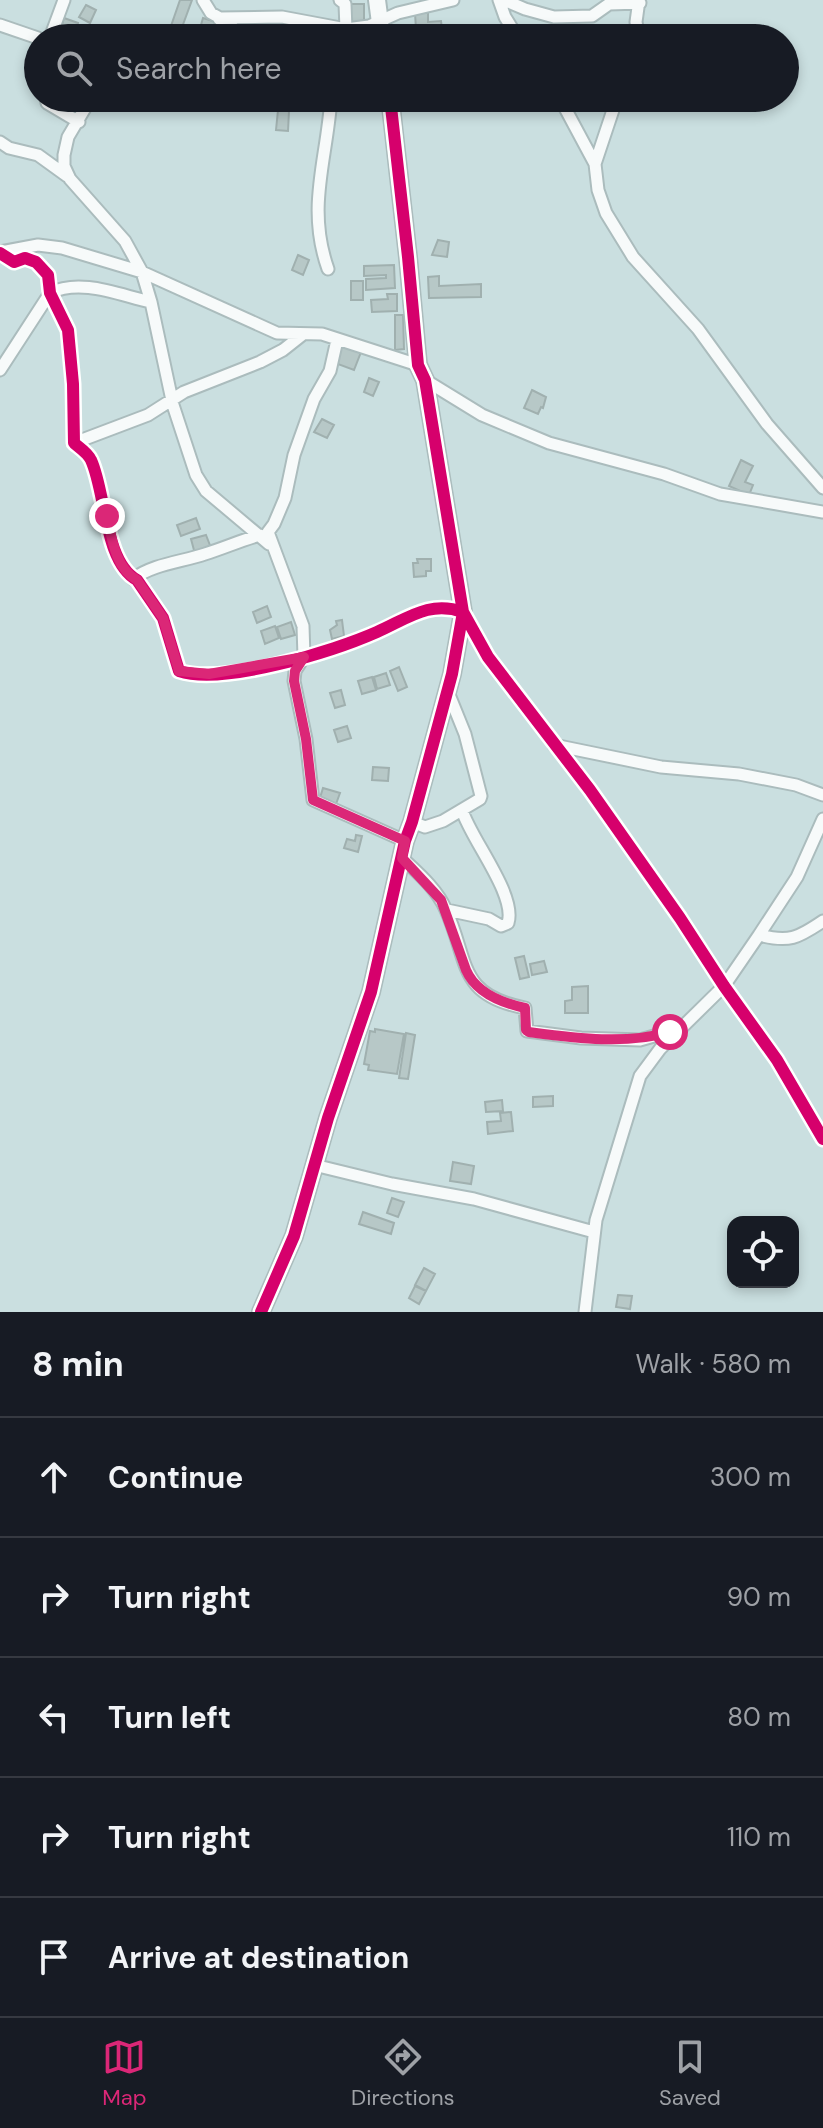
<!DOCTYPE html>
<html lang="en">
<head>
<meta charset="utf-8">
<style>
	body { margin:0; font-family:"DM Sans",sans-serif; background:#242831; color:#f1f3f6 }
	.controls { position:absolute; right:24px; bottom:24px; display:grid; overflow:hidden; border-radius:16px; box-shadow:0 4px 12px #0003 }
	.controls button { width:72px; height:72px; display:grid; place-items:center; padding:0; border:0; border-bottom:2px solid #363941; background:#171b24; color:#f1f3f6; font:40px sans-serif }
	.stop { position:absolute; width:24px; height:24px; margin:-18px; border:6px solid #db2777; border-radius:50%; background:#fff }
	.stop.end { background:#db2777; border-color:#fff; box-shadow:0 2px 8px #0008 }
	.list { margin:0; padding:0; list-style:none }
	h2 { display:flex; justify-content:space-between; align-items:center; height:104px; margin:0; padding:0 32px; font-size:34px }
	h2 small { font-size:26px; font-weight:400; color:#9ea1a6 }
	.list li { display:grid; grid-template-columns:52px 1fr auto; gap:24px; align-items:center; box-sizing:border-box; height:120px; padding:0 32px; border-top:2px solid #363941 }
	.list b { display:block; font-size:30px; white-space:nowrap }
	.list em { font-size:26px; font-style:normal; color:#9ea1a6 }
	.icon { flex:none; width:44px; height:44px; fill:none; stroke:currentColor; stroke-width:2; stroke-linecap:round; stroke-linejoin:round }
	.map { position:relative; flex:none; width:823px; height:1312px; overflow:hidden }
	.search { position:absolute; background:#171b24; box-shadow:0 4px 12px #0003; left:24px; right:24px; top:24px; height:88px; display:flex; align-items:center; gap:20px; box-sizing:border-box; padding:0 28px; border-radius:44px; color:#9ea1a6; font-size:30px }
	.sheet { height:704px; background:#171b24 }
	nav { display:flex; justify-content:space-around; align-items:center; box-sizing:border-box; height:112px; border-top:2px solid #363941; background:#171b24; font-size:22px; color:#9ea1a6 }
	nav a { display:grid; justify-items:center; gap:4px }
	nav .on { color:#db2777 }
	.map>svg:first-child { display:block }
	.building { fill:#b7c8c7; stroke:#a0b0af; stroke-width:2 }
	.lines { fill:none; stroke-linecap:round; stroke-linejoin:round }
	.street-casing { stroke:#abbcbd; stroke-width:15 }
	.secondary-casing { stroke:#abbcbd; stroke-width:20 }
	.street { stroke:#f7fafa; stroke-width:11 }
	.secondary { stroke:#f7fafa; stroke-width:16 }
	.cycleway-casing { stroke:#fff; stroke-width:17 }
	.cycleway { stroke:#d6006c; stroke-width:12 }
	.route { stroke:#db2777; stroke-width:10 }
</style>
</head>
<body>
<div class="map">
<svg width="823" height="1312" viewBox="0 0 823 1312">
	<rect width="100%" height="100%" fill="#cadfe0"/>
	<path class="building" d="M180,0h12l-11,30 -10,-4z
		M347,4h17v21h-17z
		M86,5l10,5 -6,13 -11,-6z
		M415,13h13v9l13,-1 1,8h-26z
		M64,18l14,5 -4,15 -15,-4z
		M203,18l13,4 -4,13 -13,-3z
		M56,98h22l-6,12 -18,-8z
		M272,99h14v4h6l-1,6h-19z
		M278,110l11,1 -1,20 -12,-1z
		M438,240l11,2 -2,15 -15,-2z
		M298,255l11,5 -6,15 -11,-5z
		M394,265l1,23 -29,2v-11l20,-1v-3l-22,1v-10z
		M439,276v10l42,-2v13l-52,1 -1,-21z
		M351,281h12v19h-12z
		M387,294h10v17l-25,1 -1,-12 17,-1z
		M395,315h8l1,34 -9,1z
		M340,344l21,8 -7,18 -19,-7z
		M369,378l10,4 -6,14 -9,-4z
		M532,390l14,7 -3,11 -2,-1 -3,7 -14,-6z
		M322,419l12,6 -7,13 -13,-6z
		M741,460l12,6 -8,16 8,3 -4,10 -20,-9z
		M196,518l4,11 -19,7 -4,-11z
		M206,535l5,13 -16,6 -4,-15z
		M417,559h14v12h-5v5l-12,1 -1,-14h5z
		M267,606l4,11 -14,6 -4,-11z
		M342,620l2,16 -12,3 -2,-9 7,-5 -1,-4z
		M291,622l4,13 -14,4 -4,-12z
		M275,626l4,12 -14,6 -4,-13z
		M399,667l8,20 -9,4 -8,-20z
		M386,673l4,12 -13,4 -3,-12z
		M372,677l4,13 -14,4 -4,-13z
		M341,690l4,15 -10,3 -5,-15z
		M347,726l4,12 -13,4 -4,-12z
		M373,767l16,1 -1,13 -16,-1z
		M323,788l17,5 -4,11 -16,-6z
		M356,835l6,1 -4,16 -14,-4 3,-9 8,2z
		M524,956l5,21 -9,2 -5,-21z
		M544,961l3,11 -15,3 -2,-11z
		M588,986v27h-23v-12l7,-1v-13z
		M375,1029l29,5 -7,40 -29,-4 1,-5 -5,-1 6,-33 5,1z
		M406,1033l9,2 -7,44 -9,-1z
		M553,1096v10l-20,1v-10z
		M502,1100l1,11 -17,1 -1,-10z
		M511,1112l2,19 -25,3 -1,-12 14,-1 -1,-8z
		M453,1162l21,4 -3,18 -21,-3z
		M392,1198l12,4 -6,15 -11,-4z
		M363,1212l31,11 -3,11 -32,-10z
		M424,1268l11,6 -9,17 -11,-6z
		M415,1286l11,5 -7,13 -10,-6z
		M618,1295l14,1 -2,13 -14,-2z"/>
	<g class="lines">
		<defs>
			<path id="street" d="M203,0l8,13 9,5 62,-1 64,12 23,-3 29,-13 55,-13
				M340,0l5,4 1,25 -3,9
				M499,0l6,17 13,21
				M504,0l21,9 29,8 38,-1 17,-12 31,-1
				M219,19l30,19
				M0,25l38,13
				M50,38l14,-38
				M639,38l-3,-16 3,-22
				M46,98l1,5 32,19
				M91,98l-23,39 -4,18v11l6,13 55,62 17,31 9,30 22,103 23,70 10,16 63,53
				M302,98h19
				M556,98l9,10 30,56 3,26 8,23 27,44 65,72 69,95 56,64
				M0,142l9,6 29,7 29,21
				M595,164l22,-66
				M0,252l38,-7 24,3 80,24 135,61 45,1 96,31
				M0,253l14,9 11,-4 11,4 12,13 2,18 18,37 5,54 1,59c6,5 14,10 17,17 15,32 13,102 46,120l26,38 16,53c44,15 155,-20 198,-39 30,-13 52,-32 86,-20l25,45 102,133 90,128 44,68 53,74 46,79
				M328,269c-22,-62 -1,-109 3,-171
				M337,340l-7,31 -16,28 -20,56 -9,43 -11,26 -6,8 35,94 1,31 -9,14 -1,10 12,58 7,61 92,41
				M0,370l50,-77c31,-15 69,2 101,9
				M425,380l57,35 67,28 115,31 56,20 103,18
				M74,443l74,-28 36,-23 76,-30 23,-12 19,-15
				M133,579c20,-15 48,-17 72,-25 19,-6 37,-14 55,-19
				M554,745l107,22 78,7 57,11 27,10
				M412,822l13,5 18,-6 37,-22 1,-3 -16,-62 -17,-42
				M402,858c16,15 35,31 44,52 23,51 11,85 79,98l2,23 54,7 59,2 35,-10
				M447,910l42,9 12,7 7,-3c9,-28 -38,-85 -46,-113
				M759,935l38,-58 26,-58
				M314,1165l78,19 82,15 120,33
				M585,1312l11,-92 44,-144 20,-27 64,-63 35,-51c30,8 39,3 64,-14"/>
			<path id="secondary" d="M377,0l5,38
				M261,1312l33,-76 34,-118 43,-126 34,-151 7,-19 40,-148 11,-62 -38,-232 -7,-15 -10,-108 -18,-159"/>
		</defs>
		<use href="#street" class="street-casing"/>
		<use href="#secondary" class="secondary-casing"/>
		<use href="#street" class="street"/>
		<use href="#secondary" class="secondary"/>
		<defs>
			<path id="cycleway" d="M0,253l14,9 11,-4 11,4 12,13 2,18 18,37 5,54 1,59c6,5 14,10 17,17 15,32 13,102 46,120l26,38 16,53c44,15 155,-20 198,-39 30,-13 52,-32 86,-20l25,45 102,133 90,128 44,68 53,74 46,79
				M261,1312l33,-76 34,-118 43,-126 34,-151 7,-19 40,-148 11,-62 -38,-232 -7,-15 -10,-108 -18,-159"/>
		</defs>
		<use href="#cycleway" class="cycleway-casing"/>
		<use href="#cycleway" class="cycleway"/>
	</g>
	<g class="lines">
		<path class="route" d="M107,516c5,23 8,52 30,64l26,38 16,53 30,3 95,-17 -9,14 -1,10 12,58 7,61 92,41 -3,17 39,42 25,70c10,23 36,33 59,38l1,22 3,2c46,6 96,13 141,0"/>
	</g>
</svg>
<div class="controls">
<button><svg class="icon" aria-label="locate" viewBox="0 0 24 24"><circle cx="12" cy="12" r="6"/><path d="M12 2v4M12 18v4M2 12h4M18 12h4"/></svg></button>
</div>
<div class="stop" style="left:670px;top:1032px"></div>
<div class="stop end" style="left:107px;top:516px"></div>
<div class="search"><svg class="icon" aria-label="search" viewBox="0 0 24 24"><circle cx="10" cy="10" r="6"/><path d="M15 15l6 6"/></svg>Search here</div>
</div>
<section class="sheet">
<h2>8 min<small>Walk · 580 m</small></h2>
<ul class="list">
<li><svg class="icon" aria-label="ahead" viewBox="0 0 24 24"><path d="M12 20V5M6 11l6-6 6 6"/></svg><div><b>Continue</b></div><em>300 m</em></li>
<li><svg class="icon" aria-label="right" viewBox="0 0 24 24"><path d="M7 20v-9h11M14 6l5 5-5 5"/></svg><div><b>Turn right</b></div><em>90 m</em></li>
<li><svg class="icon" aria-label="left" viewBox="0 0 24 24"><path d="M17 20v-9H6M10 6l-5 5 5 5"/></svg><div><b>Turn left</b></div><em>80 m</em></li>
<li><svg class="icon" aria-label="right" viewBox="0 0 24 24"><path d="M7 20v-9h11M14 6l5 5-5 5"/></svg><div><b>Turn right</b></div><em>110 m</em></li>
<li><svg class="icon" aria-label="arrive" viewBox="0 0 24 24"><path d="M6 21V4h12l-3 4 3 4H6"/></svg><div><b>Arrive at destination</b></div></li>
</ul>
</section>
<nav>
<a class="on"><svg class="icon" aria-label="map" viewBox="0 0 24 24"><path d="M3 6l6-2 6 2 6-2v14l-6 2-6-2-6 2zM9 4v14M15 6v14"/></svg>Map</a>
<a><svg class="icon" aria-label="directions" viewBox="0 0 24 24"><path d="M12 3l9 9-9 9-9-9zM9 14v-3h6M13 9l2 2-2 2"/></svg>Directions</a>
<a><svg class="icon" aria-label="saved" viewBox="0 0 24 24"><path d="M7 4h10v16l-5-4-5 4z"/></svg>Saved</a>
</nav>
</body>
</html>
